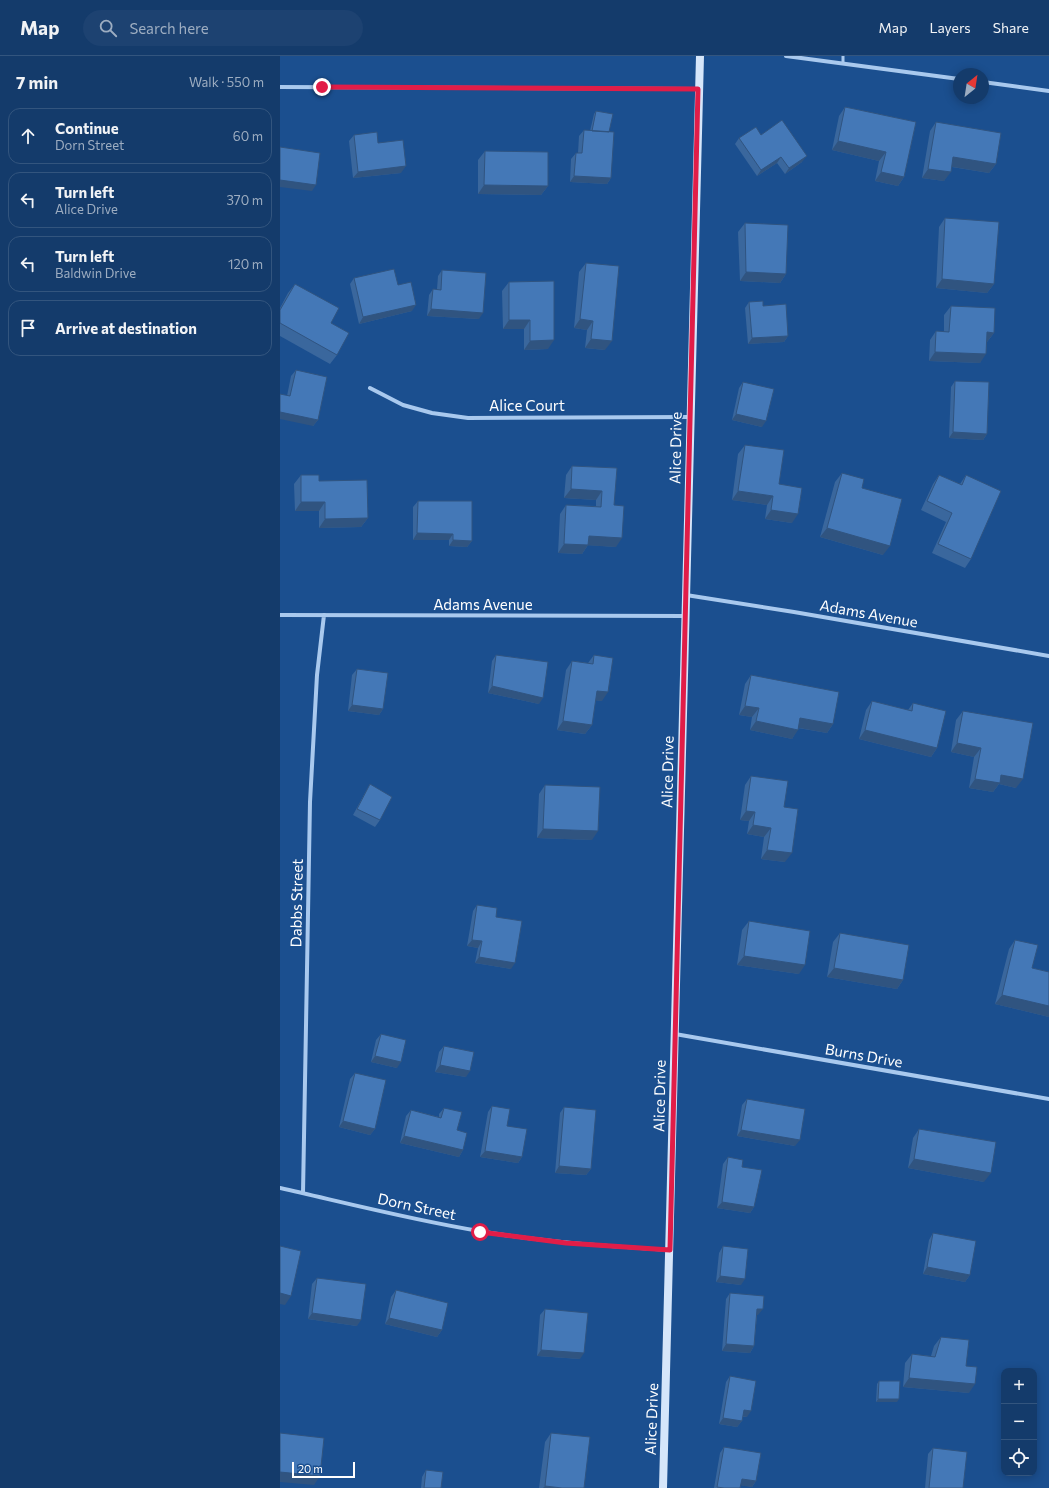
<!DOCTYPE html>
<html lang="en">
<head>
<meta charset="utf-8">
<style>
	body { margin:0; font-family:Commissioner,sans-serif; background:#1d4271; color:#f1f3f6 }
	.controls { position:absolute; right:12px; bottom:12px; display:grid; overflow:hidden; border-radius:8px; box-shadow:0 2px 10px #0003 }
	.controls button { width:36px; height:36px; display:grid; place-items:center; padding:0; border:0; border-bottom:1px solid #33557e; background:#143b6b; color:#f1f3f6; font:20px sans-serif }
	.compass { position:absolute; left:673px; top:12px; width:36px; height:36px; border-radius:50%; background:#143b6b; box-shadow:0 2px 10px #0003; rotate:30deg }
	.scale { position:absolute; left:12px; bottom:10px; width:63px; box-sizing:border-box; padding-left:4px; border:2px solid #fff; border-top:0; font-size:11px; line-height:14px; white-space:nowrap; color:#fff; -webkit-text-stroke:3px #1b4f8f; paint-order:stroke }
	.stop { position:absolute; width:12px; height:12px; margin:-9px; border:3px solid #e11d48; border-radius:50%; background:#fff }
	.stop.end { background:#e11d48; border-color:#fff; box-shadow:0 1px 4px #0008 }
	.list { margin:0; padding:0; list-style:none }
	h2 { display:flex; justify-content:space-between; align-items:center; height:52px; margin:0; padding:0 16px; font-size:17px }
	h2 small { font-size:13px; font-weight:400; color:#9dadc1 }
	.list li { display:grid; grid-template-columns:26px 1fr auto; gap:12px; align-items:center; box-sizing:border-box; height:56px; margin:0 8px 8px; padding:0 8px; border:1px solid #33557e; border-radius:12px }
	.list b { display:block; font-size:15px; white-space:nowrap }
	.list p { margin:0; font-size:13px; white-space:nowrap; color:#9dadc1 }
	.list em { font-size:13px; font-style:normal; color:#9dadc1 }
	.icon { flex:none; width:22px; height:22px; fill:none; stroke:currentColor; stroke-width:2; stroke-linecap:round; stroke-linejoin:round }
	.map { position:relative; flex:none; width:769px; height:1432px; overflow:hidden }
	header { display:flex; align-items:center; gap:24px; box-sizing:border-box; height:56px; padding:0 20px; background:#143b6b; border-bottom:1px solid #33557e }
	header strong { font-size:19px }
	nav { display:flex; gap:22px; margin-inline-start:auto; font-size:14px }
	.search { width:280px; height:36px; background:#1d4271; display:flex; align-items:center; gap:10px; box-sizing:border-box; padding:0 14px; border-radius:22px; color:#9dadc1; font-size:15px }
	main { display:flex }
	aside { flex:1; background:#143b6b }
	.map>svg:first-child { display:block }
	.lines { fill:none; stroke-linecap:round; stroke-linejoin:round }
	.lane { stroke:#a9c9ee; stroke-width:3 }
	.street { stroke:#a9c9ee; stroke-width:4 }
	.secondary { stroke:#d6e6fa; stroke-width:8 }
	.wall { fill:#3a679d }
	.shaded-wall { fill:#305480 }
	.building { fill:#4478b7; stroke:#305480 }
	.route { stroke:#e11d48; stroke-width:5 }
	.labels { text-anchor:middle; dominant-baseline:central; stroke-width:3; stroke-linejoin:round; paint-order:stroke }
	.street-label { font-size:15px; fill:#fff; stroke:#1b4f8f }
</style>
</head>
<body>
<header>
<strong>Map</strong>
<div class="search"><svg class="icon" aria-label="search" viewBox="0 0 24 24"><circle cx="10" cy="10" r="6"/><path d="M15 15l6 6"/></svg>Search here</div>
<nav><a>Map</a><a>Layers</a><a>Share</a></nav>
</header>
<main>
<aside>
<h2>7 min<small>Walk · 550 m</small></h2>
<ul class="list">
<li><svg class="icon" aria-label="ahead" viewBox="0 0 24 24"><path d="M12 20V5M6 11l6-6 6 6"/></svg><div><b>Continue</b><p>Dorn Street</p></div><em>60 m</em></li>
<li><svg class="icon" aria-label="left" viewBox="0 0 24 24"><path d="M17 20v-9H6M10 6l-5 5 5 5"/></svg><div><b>Turn left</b><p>Alice Drive</p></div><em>370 m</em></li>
<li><svg class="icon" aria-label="left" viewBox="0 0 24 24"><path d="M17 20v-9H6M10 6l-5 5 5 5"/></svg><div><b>Turn left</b><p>Baldwin Drive</p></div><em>120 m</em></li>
<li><svg class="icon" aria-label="arrive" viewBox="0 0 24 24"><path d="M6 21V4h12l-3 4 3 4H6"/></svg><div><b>Arrive at destination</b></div></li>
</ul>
</aside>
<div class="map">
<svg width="769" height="1432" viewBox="0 0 769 1432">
	<rect width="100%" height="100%" fill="#1b4f8f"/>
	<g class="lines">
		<path class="lane" d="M563,7v-7"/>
		<path class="street" d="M506,0l173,23
			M703,26l66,9
			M0,31l418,2
			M90,332l33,17 29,8 36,5 222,-1
			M406,539l108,17 255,44
			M0,559l405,1
			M395,978l374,65
			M0,1132c66,15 132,32 199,43 63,11 127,15 191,19
			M23,1137l7,-391 7,-127 7,-60"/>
		<path class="secondary" d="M383,1432l37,-1432"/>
	</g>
	<path class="wall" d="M565,51l71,15 -12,55 -6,9 -23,-5 4,-20 -47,-11 7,-34z
		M316,55l13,21 2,46 -4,6 -37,-2 1,-23 5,-6h2l1,-17 5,-6 6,1 4,-17z
		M656,66l60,42 -7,9 -37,-6 -8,14 -22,-3 8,-47z
		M74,79l24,8 23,30 -48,5 -4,-37z
		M481,79l41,27 -17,12 -8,-11 -20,13 -22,-32 4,-6z
		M205,95l63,35 -7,9 -63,-1v-34z
		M665,162l49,66 -7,9 -51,-5 3,-61z
		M465,167l41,51 -6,9 -40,-2 -2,-49z
		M306,207l19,87 -20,-2 2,-18 -13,-2 5,-56z
		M162,214l37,49 -52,-3 2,-21 4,-6h4l1,-13z
		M74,222l44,7 14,26 -53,13 -9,-40z
		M229,226l39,67 -24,1v-21h-21l-1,-38z
		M15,228l36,39 6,32 -7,9 -50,-28v-28l8,-15z
		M469,246l14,4 25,30 -4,6 -36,2 -3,-36z
		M671,250l43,27 -7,9 -7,21 -51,-2 1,-21 6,-9h8v-16z
		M16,314l22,50 -5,6 -26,-30 4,-20z
		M675,325l32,53 -4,6 -34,-2 2,-51z
		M463,326l19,45 -30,-7 7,-32z
		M465,389l34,39 13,39 -27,-4 2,-14 -35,-5 6,-46z
		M292,410l45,2 -3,37 2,42 -28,-2 -6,9 -24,-1 2,-39 6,-9 30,1v-6l-32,-2 2,-23z
		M562,417l20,15 21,67 -63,-18 15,-55z
		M21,419l18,6 49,37 -7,9 -42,1v-17h-24l-1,-27z
		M659,419l21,9 6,-9 5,84 -6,9 -33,-15 14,-31 -25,-12 12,-26z
		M138,445l54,40 -5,6 -18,-1v-6h-36v-33z
		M216,599l43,49 -51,-11 4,-32z
		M314,599l8,46 -7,-1 -3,25 -7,9 -28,-4 9,-60 6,-9 16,2z
		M77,613l26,40 -4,6 -31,-4 4,-36z
		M471,619l82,49 -6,9 -29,-5 -6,11 -42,-9 2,-13 -13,-2 6,-31z
		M592,645l36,9 5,-7 24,45 -6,9 -72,-18 7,-29z
		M683,655l53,77 -17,-4 -6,8 -24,-4 5,-31 -23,-5 5,-32z
		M471,720l33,31 1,55 -24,-3 3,-22 -17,-3 2,-13 -9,-1 5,-35z
		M90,728l10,36 -5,7 -22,-12 13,-24z
		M265,729l47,55 -55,-2 2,-44z
		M197,849l19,12 15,52 -36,-6 3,-15 -11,-2 6,-35z
		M469,865l50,53 -62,-9 5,-35z
		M560,877l63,47 -6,9 -70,-12 6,-35z
		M735,884l17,28 17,4v45l-54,-13 14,-55z
		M101,978l16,34 -26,-6 5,-22z
		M164,990l22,31 -31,-5 4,-20z
		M75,1017l20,56 -5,6 -31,-8 11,-48z
		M467,1043l48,47 -58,-10 5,-31z
		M212,1050l15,20 15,31 -4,6 -38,-6 8,-45z
		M284,1051l27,62 -5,6 -31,-2 5,-60z
		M164,1052l13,22 6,20 -4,7 -59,-14 6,-27 5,-6 28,7v-3z
		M639,1073l65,53 -76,-14 5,-30z
		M448,1101l14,10 12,40 -4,6 -33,-5 6,-44z
		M653,1177l37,42 -5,7 -42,-8 6,-34z
		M443,1190l18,39 -25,-3 3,-29z
		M37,1222l40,48 -49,-7 4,-35z
		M116,1234l46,40 -5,7 -52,-13 6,-27z
		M450,1237l28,22h-1l-3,31 -4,7 -28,-2 4,-52z
		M265,1253l35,50 -43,-3 3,-41z
		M661,1281l25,29 3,27 -66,-6 2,-24 7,-9 19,2 3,-10z
		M450,1320l17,41h-5v4l-5,6 -18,-3 7,-42z
		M599,1325l18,21h-21l1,-18z
		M271,1377l33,55h-45l6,-46z
		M444,1391l32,34 -4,6 -11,-2 -1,3h-26l6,-35z
		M653,1392l30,40h-38l3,-34z
		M146,1414l15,18h-20l1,-11z"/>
	<path class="shaded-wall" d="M558,85l48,11 -7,9 -47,-11z
		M527,100l-5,6 -17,12 4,-6z
		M501,101l-4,6 -20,13 4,-6z
		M673,101l43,7 -7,9 -42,-7z
		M126,110l-5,7 -48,5 5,-6z
		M648,113l23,3 -7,9 -22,-3z
		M601,116l23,5 -6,9 -23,-5z
		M294,120l37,2 -4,6 -37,-2z
		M0,124l36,5 -4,6 -32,-4z
		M204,129l64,1 -7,9 -63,-1z
		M466,216l40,2 -6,9 -40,-2z
		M662,223l52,5 -7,9 -51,-5z
		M136,249l-4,6 -53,13 4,-7z
		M151,253l52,4 -4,6 -52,-3z
		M300,263l13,2 -6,9 -13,-2z
		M229,264h21l-6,9h-21z
		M707,276l7,1 -7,9z
		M508,280l-4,6 -36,2 4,-6z
		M311,283l21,2 -7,9 -20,-2z
		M274,284l-6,9 -24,1 6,-9z
		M655,296l51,2 -6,9 -51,-2z
		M0,356l38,8 -5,6 -33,-7z
		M456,358l30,7 -4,6 -30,-7z
		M673,376l34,2 -4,6 -34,-2z
		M291,433l31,2 -6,9 -32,-2z
		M458,435l35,5 -6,9 -35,-5z
		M21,446h24l-6,9h-24z
		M491,454l27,4 -6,9 -27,-4z
		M88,462l-7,9 -42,1 6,-9z
		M547,472l63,18 -7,9 -63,-18z
		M137,477l36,1 -4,6h-36z
		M309,480l33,2 -6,9 -34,-2z
		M173,484l19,1 -5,6 -18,-1z
		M284,488l24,1 -6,9 -24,-1z
		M212,630l51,12 -4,6 -51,-11z
		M317,635l11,1 -6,9 -12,-1z
		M72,649l31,4 -4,6 -31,-4z
		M465,650l14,2 -7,9 -13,-2z
		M520,662l33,6 -6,9 -33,-6z
		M283,665l29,4 -7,9 -28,-4z
		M476,665l42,9 -6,9 -42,-9z
		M585,674l72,18 -6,9 -72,-18z
		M677,687l24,5 -7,9 -23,-5z
		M721,719l22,4 -7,9 -17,-4 -6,8 -24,-4 6,-9z
		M466,755l9,1 -6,9 -9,-1z
		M473,769l18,3 -7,9 -17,-3z
		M263,773l55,2 -6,9 -55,-2z
		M487,794l25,3 -7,9 -24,-3z
		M192,884l10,1 -4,7 -11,-2z
		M464,900l61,9 -6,9 -62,-9z
		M199,901l36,6 -4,6 -36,-6z
		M554,912l69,12 -6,9 -70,-12z
		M722,939l47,11v11l-54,-13z
		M95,1000l26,6 -4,6 -26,-6z
		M160,1009l30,6 -4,6 -31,-5z
		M63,1065l32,8 -5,6 -31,-8z
		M461,1074l59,10 -5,6 -58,-10z
		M124,1080l59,14 -4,7 -59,-14z
		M205,1095l37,6 -4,6 -38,-6z
		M634,1103l77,14 -7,9 -76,-14z
		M279,1110l32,3 -5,6 -31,-2z
		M442,1146l32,5 -4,6 -33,-5z
		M647,1211l43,8 -5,7 -42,-8z
		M440,1220l25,3 -4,6 -25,-3z
		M0,1237l11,3 -6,9 -5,-1z
		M477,1253h6l-5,6h-5z
		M32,1257l49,7 -4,6 -49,-7z
		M109,1262l53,12 -5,7 -52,-13z
		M446,1288l28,2 -4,7 -28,-2z
		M261,1294l43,3 -4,6 -43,-3z
		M629,1322l66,6 -6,9 -66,-6z
		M598,1343h21l-2,3h-21z
		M464,1354l7,1 -4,6 -8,-1z
		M443,1362l19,3 -5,6 -18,-3z
		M0,1416l40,4 -6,9 -34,-3z
		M462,1423l14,2 -4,6 -15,-2z
		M265,1430l17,2h-19z"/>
	<path class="building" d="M565,51l71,15 -12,55 -23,-5 5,-20 -48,-11z
		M316,55l17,3 -4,18 -17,-1z
		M502,64l25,36 -18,12 -8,-11 -20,13 -22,-32 17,-11 5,8z
		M656,66l65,11 -5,31 -43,-7 -2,15 -23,-3z
		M304,74l30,2 -3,46 -37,-2 2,-23h6z
		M97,76l1,11 25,-3 3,26 -48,6 -4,-37z
		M0,91l40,6 -4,32 -36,-5z
		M205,95l63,1v34l-64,-1z
		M665,162l54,4 -5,62 -52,-5z
		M465,167l43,2 -2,49 -40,-2z
		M306,207l33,3 -7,75 -21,-2 2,-18 -13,-2z
		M114,213l4,16 13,-3 5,23 -53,12 -9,-39z
		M162,214l44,3 -3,40 -52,-4 2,-20 8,1z
		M274,225v59l-24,1v-21h-21v-38z
		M15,228l44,24 -8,15 18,10 -12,22 -57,-32v-13z
		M483,245v5l23,-2 2,32 -36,2 -3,-36z
		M671,250l44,2 -1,25 -7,-1 -1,22 -51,-2 1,-21 13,1z
		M16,314l31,7 -9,43 -38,-8v-18l10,2z
		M675,325l34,1 -2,52 -34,-2z
		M463,326l31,7 -8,32 -30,-7z
		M465,389l39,5 -5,34 23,4 -4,26 -27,-4 2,-14 -35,-5z
		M292,410l45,2 -3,37 10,1 -2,32 -33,-2 -1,9 -24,-1 2,-39 35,2 1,-16 -31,-2z
		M562,417l22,6 -2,9 40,11 -12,47 -63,-18z
		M21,419h18v6l48,-1 1,38 -43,1v-17h-24z
		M659,419l23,10 4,-10 35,16 -30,68 -33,-15 14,-31 -25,-12z
		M138,445h54v40l-19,-1v-6l-36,-1z
		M216,599l52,7 -5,36 -51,-12z
		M314,599l19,3 -5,34 -11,-1 -5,34 -29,-4 9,-60 21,3z
		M77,613l31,4 -5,36 -31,-4z
		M471,619l88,17 -6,32 -33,-6 -2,12 -42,-9 3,-13 -14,-2z
		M592,645l40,10 1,-8 33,8 -9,37 -72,-18z
		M683,655l70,12 -10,56 -22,-4 -1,8 -25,-4 6,-31 -24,-5z
		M471,720l37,5 -4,26 14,2 -6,44 -25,-3 4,-22 -18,-3 2,-13 -9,-1z
		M90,728l22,13 -12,23 -23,-11z
		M265,729l55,2 -2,44 -55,-2z
		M197,849l20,3 -1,9 26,4 -7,42 -36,-6 3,-16 -10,-1z
		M469,865l61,10 -5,34 -61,-9z
		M560,877l69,12 -6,35 -69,-12z
		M735,884l23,5 -6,23 17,4v34l-47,-11z
		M101,978l25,6 -5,22 -26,-6z
		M164,990l30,6 -4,19 -30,-6z
		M75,1017l31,7 -11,49 -32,-8z
		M467,1043l58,10 -5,31 -59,-10z
		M212,1050l18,3 -3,17 20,3 -5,28 -37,-6z
		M284,1051l32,3 -5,59 -32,-3z
		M164,1052l18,4 -5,18 10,3 -4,17 -59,-14 7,-26 30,8z
		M639,1073l77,13 -5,31 -77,-14z
		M448,1101l15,3 -1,7 20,3 -8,37 -32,-5z
		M653,1177l43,8 -6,34 -43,-8z
		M0,1190l21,5 -10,45 -11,-3z
		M443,1190l25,3 -3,30 -25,-3z
		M37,1222l49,6 -5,36 -49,-7z
		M116,1234l52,13 -6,27 -53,-12z
		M450,1237l34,3 -1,13h-6l-3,37 -28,-2z
		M265,1253l43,4 -4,40 -43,-3z
		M661,1281l28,3 -3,26 11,1 -2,17 -66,-6 3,-24 23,3z
		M450,1320l26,5 -5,30 -7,-1 -2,11 -19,-3z
		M599,1325h21l-1,18h-21z
		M0,1377l44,5 -4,38 -40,-4z
		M271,1377l39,4 -6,51h-22l-17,-2z
		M444,1391l37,6 -5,28 -14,-2 -2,9h-16l-7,-1z
		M653,1392l34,4 -4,36h-34z
		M146,1414l17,2 -2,16h-17z"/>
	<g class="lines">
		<path class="route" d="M42,31l376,2 -28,1161 -104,-7 -86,-11"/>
	</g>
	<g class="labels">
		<g class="street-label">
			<text x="247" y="349">Alice Court</text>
			<text transform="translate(395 392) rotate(-89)">Alice Drive</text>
			<text x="203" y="548">Adams Avenue</text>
			<text transform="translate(589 557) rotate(10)">Adams Avenue</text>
			<text transform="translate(387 716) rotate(-89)">Alice Drive</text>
			<text transform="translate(16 847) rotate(-89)">Dabbs Street</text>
			<text transform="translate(584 999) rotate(10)">Burns Drive</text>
			<text transform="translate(379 1040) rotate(-89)">Alice Drive</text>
			<text transform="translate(137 1150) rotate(12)">Dorn Street</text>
			<text transform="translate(371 1363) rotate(-88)">Alice Drive</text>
		</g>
	</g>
</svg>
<div class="controls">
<button>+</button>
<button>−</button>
<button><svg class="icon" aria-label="locate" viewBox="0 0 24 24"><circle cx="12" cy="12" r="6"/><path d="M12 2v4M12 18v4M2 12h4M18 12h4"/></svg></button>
</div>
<svg class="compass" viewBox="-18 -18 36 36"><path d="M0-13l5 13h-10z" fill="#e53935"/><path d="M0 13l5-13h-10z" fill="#9dadc1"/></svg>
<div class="scale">20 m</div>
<div class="stop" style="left:200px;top:1176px"></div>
<div class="stop end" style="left:42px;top:31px"></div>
</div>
</main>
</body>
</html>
